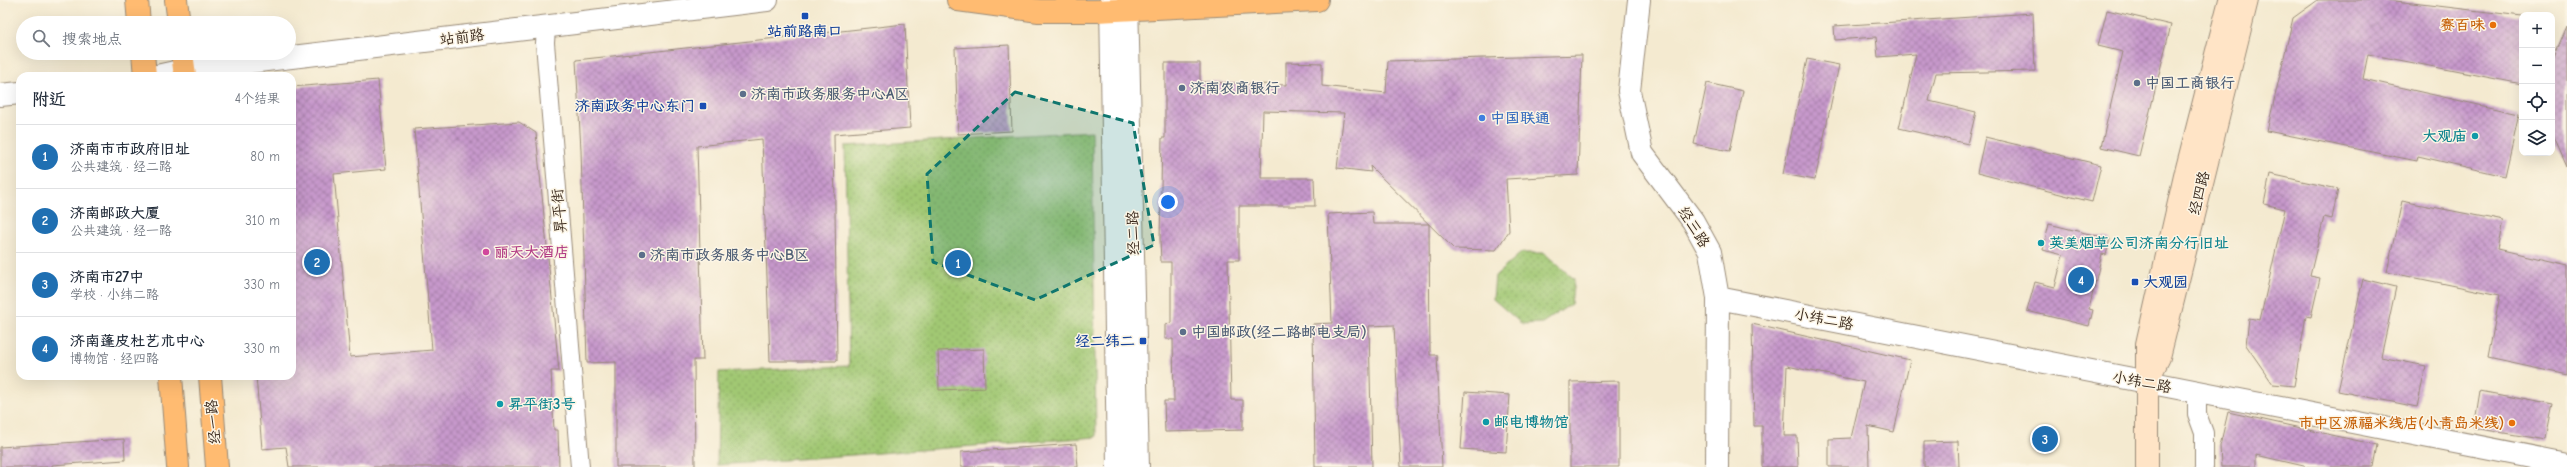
<!DOCTYPE html>
<html lang="zh">
<head>
<meta charset="utf-8">
<style>
	body { margin:0; font-family:"Comic Neue","LXGW WenKai TC",sans-serif; background:#f6f6f7; color:#1f2937 }
	.controls { position:absolute; right:12px; top:12px; display:grid; overflow:hidden; border-radius:8px; box-shadow:0 4px 16px #0002 }
	.controls button { width:36px; height:36px; display:grid; place-items:center; padding:0; border:0; border-bottom:1px solid #e0e1e3; background:#fff; color:#1f2937; font:20px sans-serif }
	.you { position:absolute; left:1168px; top:202px; width:14px; height:14px; margin:-10px; border:3px solid #fff; border-radius:50%; background:#1a73e8; box-shadow:0 0 0 6px #1a73e833 }
	.badge { display:grid; place-items:center; width:26px; height:26px; border-radius:50%; background:#1f6fb2; color:#fff; font-size:13px; font-weight:700 }
	.pin { position:absolute; translate:-50% -50%; border:2px solid #fff; box-shadow:0 1px 4px #0006 }
	.list { margin:0; padding:0; list-style:none }
	h2 { display:flex; justify-content:space-between; align-items:center; height:52px; margin:0; padding:0 16px; font-size:17px }
	h2 small { font-size:13px; font-weight:400; color:#747a83 }
	.list li { display:grid; grid-template-columns:26px 1fr auto; gap:12px; align-items:center; box-sizing:border-box; height:64px; padding:0 16px; border-top:1px solid #e0e1e3 }
	.list b { display:block; font-size:15px; white-space:nowrap }
	.list p { margin:0; font-size:13px; white-space:nowrap; color:#747a83 }
	.list em { font-size:13px; font-style:normal; color:#747a83 }
	.icon { flex:none; width:22px; height:22px; fill:none; stroke:currentColor; stroke-width:2; stroke-linecap:round; stroke-linejoin:round }
	.map { position:relative; flex:none; width:2567px; height:467px; overflow:hidden }
	.search { position:absolute; background:#fff; box-shadow:0 4px 16px #0002; left:16px; top:16px; width:280px; height:44px; display:flex; align-items:center; gap:10px; box-sizing:border-box; padding:0 14px; border-radius:22px; color:#747a83; font-size:15px }
	.panel { position:absolute; background:#fff; box-shadow:0 4px 16px #0002; left:16px; top:72px; width:280px; height:308px; border-radius:12px }
	.map>svg:first-child { display:block }
	.green { fill:url(#green-dots); stroke:#6e7948 }
	.building { fill:url(#building-cross-hatch) }
	.lines { fill:none; stroke-linecap:round; stroke-linejoin:round }
	.minor-casing { stroke:#988a77; stroke-width:20 }
	.tertiary-casing { stroke:#988a77; stroke-width:24 }
	.secondary-casing { stroke:#988a77; stroke-width:24 }
	.primary-casing { stroke:#988a77; stroke-width:24 }
	.trunk-casing { stroke:#988a77; stroke-width:24 }
	.minor { stroke:#fff; stroke-width:18 }
	.tertiary { stroke:#fff; stroke-width:22 }
	.secondary { stroke:#ffe4c6; stroke-width:22 }
	.primary { stroke:#ffbb71; stroke-width:22 }
	.trunk { stroke:#ffbb71; stroke-width:22 }
	.marked { fill:#0f766e; fill-opacity:0.2; stroke:#0f766e; stroke-width:3; stroke-dasharray:8 5; stroke-linejoin:round }
	.transit-dot { fill:#1a4fb4; stroke:#fcf5e5; stroke-width:1.5 }
	.food-dot { fill:#e8710a; stroke:#fcf5e5; stroke-width:1.5 }
	.service-dot { fill:#5c6f8a; stroke:#fcf5e5; stroke-width:1.5 }
	.shop-dot { fill:#3f7fe0; stroke:#fcf5e5; stroke-width:1.5 }
	.culture-dot { fill:#0f9aa8; stroke:#fcf5e5; stroke-width:1.5 }
	.hotel-dot { fill:#d1479c; stroke:#fcf5e5; stroke-width:1.5 }
	.labels { text-anchor:middle; dominant-baseline:central; stroke-width:3; stroke-linejoin:round; paint-order:stroke }
	.food-label { font-size:15px; font-weight:bold; fill:#c56008; stroke:#fcf5e5; text-anchor:end }
	.transit-label { font-size:15px; font-weight:bold; fill:#164399; stroke:#fcf5e5; text-anchor:end }
	.street-label { font-size:15px; fill:#3b2a1e; stroke:#fcf5e5 }
	.service-label { font-size:15px; font-weight:bold; fill:#4e5e75; stroke:#fcf5e5; text-anchor:start }
	.shop-label { font-size:15px; font-weight:bold; fill:#366cbe; stroke:#fcf5e5; text-anchor:start }
	.culture-label { font-size:15px; font-weight:bold; fill:#0d838f; stroke:#fcf5e5; text-anchor:start }
	.hotel-label { font-size:15px; font-weight:bold; fill:#b23c85; stroke:#fcf5e5; text-anchor:start }
</style>
</head>
<body>
<div class="map">
<svg width="2567" height="467" viewBox="0 0 2567 467">
	<defs>
		<pattern id="green-dots" width="8" height="8" patternUnits="userSpaceOnUse"><rect width="8" height="8" fill="#a1c873"/><path d="M2 2h.1M6 6h.1" fill="none" stroke="#84a35e" stroke-width="1.8" stroke-linecap="round"/></pattern>
		<pattern id="building-cross-hatch" width="8" height="8" patternUnits="userSpaceOnUse"><rect width="8" height="8" fill="#c799cc"/><path d="M0 0l8 8M0 8l8-8" fill="none" stroke="#a37da5"/></pattern>
	</defs>
	<rect width="100%" height="100%" fill="#fcf5e5"/>
	<filter id="ink" filterUnits="userSpaceOnUse"><feTurbulence type="fractalNoise" baseFrequency=".025" numOctaves="2"/><feDisplacementMap in="SourceGraphic" scale="8" xChannelSelector="R" yChannelSelector="G"/><feConvolveMatrix kernelMatrix="1 2 1 2 8 2 1 2 1" color-interpolation-filters="sRGB"/></filter>
	<filter id="wash" filterUnits="userSpaceOnUse"><feTurbulence type="fractalNoise" baseFrequency=".012" numOctaves="4" result="noise"/><feDisplacementMap in="SourceGraphic" scale="16" xChannelSelector="R" yChannelSelector="G"/><feGaussianBlur stdDeviation="0.9" result="paint"/><feColorMatrix in="noise" values="0 0 0 0 0 0 0 0 0 0 0 0 0 0 0 0 0 1.4 0 .05"/><feComposite in="paint" operator="in"/></filter>
	<g filter="url(#wash)">
		<rect width="100%" height="100%" fill="#f4ead0"/>
		<path class="green" d="M1092,131l4,306 -379,28 2,-93 130,-6 -4,-220z
			M1521,253h23l30,26 -3,25 -29,19 -20,1 -29,-25 2,-23z"/>
		<g id="blocks">
			<path class="building" d="M2318,0h69l135,16v68l-154,-30 -5,25 156,35 -14,62 -87,-20 -1,5 -150,-30 26,-113z
				M2107,10l64,15 -32,131 -38,-9 22,-95 -25,-6z
				M2033,13l2,58 -99,2 -7,28 47,11 -8,32 -69,-16 17,-74 -38,3 -2,-20 -41,3 -1,-14z
				M905,24l5,104 -76,6 3,227h-67l-8,-222 -65,7 6,214h-9l1,107h-79v-105l-29,1 -6,-213 -5,-90z
				M2567,26v141l-15,-34v-72z
				M1009,45l3,86 -54,3 -3,-86z
				M1582,55l-4,120 -72,4 3,52 -13,19 -42,-1 -84,-83 1,6 -34,-4 7,-55 -81,-2 -2,67h53l1,28h-76v54h-11l3,140h12v30l-78,2 -1,-31h10l-1,-62h-8v-15l6,-1v-61h-10l-1,-23 2,-101h3v-75h35v19l86,3v-23l36,1v23l64,7 2,-32z
				M1807,59l32,6 -24,115 -32,-6z
				M378,80l8,89 -52,5 16,183 82,-7 -18,-221 105,-7 17,11 23,238h-8l3,59h4l1,37h-270l-3,-20 -24,2 -6,-73h36v-289z
				M1707,83l36,8 -13,60 -36,-7z
				M1985,137l116,28 -9,37 -115,-29z
				M2270,174l68,15 -6,30 -8,-2 -14,59 10,2 -9,39 -5,-1 -12,70 -21,-2 -27,-39 3,-27 11,2 25,-111 -21,-5z
				M2402,201l102,20 -6,28 69,16v110l-79,-17 12,-63 -113,-23z
				M1372,212l1,12h56l1,131h7l5,112h-41l-7,-142 -25,1 3,141h-57l-2,-143 19,-1 -4,-109z
				M2049,224l61,15 -4,16 -4,-1 -13,55 4,1 -4,16 -62,-15 8,-29 20,5 8,-32 -20,-5z
				M2363,279l33,8 -15,70 45,9 -9,41 -79,-16z
				M1752,324l158,36 -16,72 -26,-6 1,41h-40v-28l22,-1 13,-56 -77,-16 -3,70h13l1,31h-36v-41h-8z
				M984,349l1,39 -46,2 -1,-39z
				M1619,381v86h-49v-85z
				M2480,391l73,14 -7,35 -72,-12z
				M1465,392l45,3 -4,57 -45,-3z
				M2228,412l149,33 -4,22h-65l-52,-12v12h-35l-1,-21z
				M124,439l1,21 -73,5v2h-52v-20z
				M1958,441l1,26h-35v-25z
				M1076,444l2,23h-117v-15z"/>
		</g>
	</g>
	<g filter="url(#ink)">
		<use href="#blocks" fill-opacity="0" stroke="#988a77" stroke-width="1"/>
		<g class="lines">
			<defs>
				<path id="minor" d="M546,28l-1,15 35,424
					M2197,393v21l7,19v34"/>
				<path id="tertiary" d="M1111,0l7,467
					M1127,0l11,467
					M1639,0l-10,91 13,62 51,68 17,31 8,46 -1,169
					M157,76l27,-6 583,-70
					M0,95l20,-2
					M1718,298l849,166"/>
				<path id="secondary" d="M2153,369l6,-12 88,-357
					M2147,467v-123l38,-168 45,-176"/>
				<path id="primary" d="M137,0l2,23
					M176,0l3,23
					M143,53l2,23
					M182,53l3,23
					M171,376l7,91
					M210,376l7,91"/>
				<path id="trunk" d="M958,0l81,11h57l221,-11"/>
			</defs>
			<use href="#minor" class="minor-casing"/>
			<use href="#tertiary" class="tertiary-casing"/>
			<use href="#secondary" class="secondary-casing"/>
			<use href="#primary" class="primary-casing"/>
			<use href="#trunk" class="trunk-casing"/>
			<use href="#minor" class="minor"/>
			<use href="#tertiary" class="tertiary"/>
			<use href="#secondary" class="secondary"/>
			<use href="#primary" class="primary"/>
			<use href="#trunk" class="trunk"/>
		</g>
	</g>
	<path class="marked" d="M1015,92l118,31 21,122 -119,55 -102,-38 -6,-88z"/>
	<g class="transit-dot">
		<rect x="801" y="12" width="8" height="8" rx="2"/>
		<rect x="699" y="102" width="8" height="8" rx="2"/>
		<rect x="2131" y="278" width="8" height="8" rx="2"/>
		<rect x="1139" y="337" width="8" height="8" rx="2"/>
	</g>
	<g class="food-dot">
		<circle cx="2493" cy="25" r="4"/>
		<circle cx="2512" cy="423" r="4"/>
	</g>
	<g class="service-dot">
		<circle cx="2137" cy="83" r="4"/>
		<circle cx="1182" cy="88" r="4"/>
		<circle cx="743" cy="94" r="4"/>
		<circle cx="642" cy="255" r="4"/>
		<circle cx="1183" cy="332" r="4"/>
	</g>
	<circle class="shop-dot" cx="1482" cy="118" r="4"/>
	<g class="culture-dot">
		<circle cx="2475" cy="136" r="4"/>
		<circle cx="2041" cy="243" r="4"/>
		<circle cx="500" cy="404" r="4"/>
		<circle cx="1486" cy="422" r="4"/>
	</g>
	<circle class="hotel-dot" cx="486" cy="252" r="4"/>
	<g class="labels">
		<g class="food-label">
			<text x="2485" y="25">赛百味</text>
			<text x="2504" y="423">市中区源福米线店(小青岛米线)</text>
		</g>
		<g class="transit-label">
			<text x="805" y="31" text-anchor="middle">站前路南口</text>
			<text x="695" y="106">济南政务中心东门</text>
			<text x="2143" y="282" text-anchor="start">大观园</text>
			<text x="1135" y="341">经二纬二</text>
		</g>
		<g class="street-label">
			<text transform="translate(462 37) rotate(-7)">站前路</text>
			<text transform="translate(2199 193) rotate(-76)">经四路</text>
			<text transform="translate(559 211) rotate(-95)">昇平街</text>
			<text transform="translate(1694 227) rotate(58)">经三路</text>
			<text transform="translate(1133 233) rotate(-91)">经二路</text>
			<text transform="translate(1824 319) rotate(11)">小纬二路</text>
			<text transform="translate(2142 382) rotate(11)">小纬二路</text>
			<text transform="translate(213 422) rotate(-95)">经一路</text>
		</g>
		<g class="service-label">
			<text x="2145" y="83">中国工商银行</text>
			<text x="1190" y="88">济南农商银行</text>
			<text x="751" y="94">济南市政务服务中心A区</text>
			<text x="650" y="255">济南市政务服务中心B区</text>
			<text x="1191" y="332">中国邮政(经二路邮电支局)</text>
		</g>
		<g class="shop-label">
			<text x="1490" y="118">中国联通</text>
		</g>
		<g class="culture-label">
			<text x="2467" y="136" text-anchor="end">大观庙</text>
			<text x="2049" y="243">英美烟草公司济南分行旧址</text>
			<text x="508" y="404">昇平街3号</text>
			<text x="1494" y="422">邮电博物馆</text>
		</g>
		<g class="hotel-label">
			<text x="494" y="252">丽天大酒店</text>
		</g>
	</g>
</svg>
<div class="controls">
<button>+</button>
<button>−</button>
<button><svg class="icon" aria-label="locate" viewBox="0 0 24 24"><circle cx="12" cy="12" r="6"/><path d="M12 2v4M12 18v4M2 12h4M18 12h4"/></svg></button>
<button><svg class="icon" aria-label="layers" viewBox="0 0 24 24"><path d="M12 4l9 5-9 5-9-5zM3 14l9 5 9-5"/></svg></button>
</div>
<div class="you"></div>
<div class="pin badge" style="left:958px;top:263px">1</div>
<div class="pin badge" style="left:317px;top:262px">2</div>
<div class="pin badge" style="left:2045px;top:439px">3</div>
<div class="pin badge" style="left:2081px;top:280px">4</div>
<div class="search"><svg class="icon" aria-label="search" viewBox="0 0 24 24"><circle cx="10" cy="10" r="6"/><path d="M15 15l6 6"/></svg>搜索地点</div>
<section class="panel">
<h2>附近<small>4个结果</small></h2>
<ul class="list">
<li><span class="badge">1</span><div><b>济南市市政府旧址</b><p>公共建筑 · 经二路</p></div><em>80 m</em></li>
<li><span class="badge">2</span><div><b>济南邮政大厦</b><p>公共建筑 · 经一路</p></div><em>310 m</em></li>
<li><span class="badge">3</span><div><b>济南市27中</b><p>学校 · 小纬二路</p></div><em>330 m</em></li>
<li><span class="badge">4</span><div><b>济南蓬皮杜艺术中心</b><p>博物馆 · 经四路</p></div><em>330 m</em></li>
</ul>
</section>
</div>
</body>
</html>
